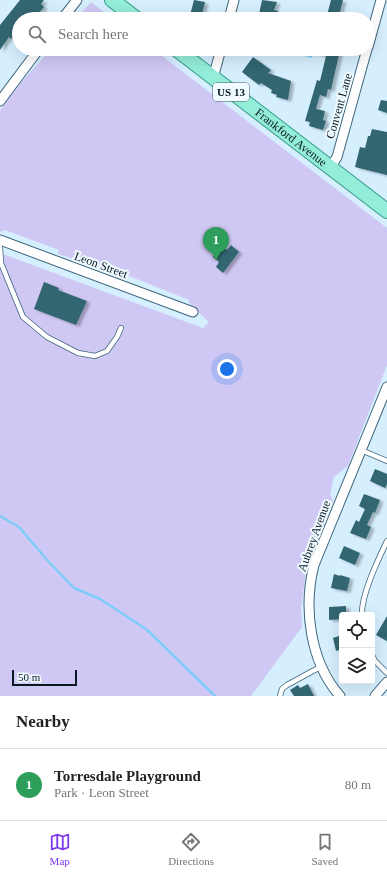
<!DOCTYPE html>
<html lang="en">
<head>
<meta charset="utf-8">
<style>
	body { margin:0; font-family:Georgia,serif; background:#f2f2f2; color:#222 }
	.controls { position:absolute; right:12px; bottom:12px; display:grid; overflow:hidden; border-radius:4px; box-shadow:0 4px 16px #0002 }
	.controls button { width:36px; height:36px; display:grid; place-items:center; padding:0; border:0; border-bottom:1px solid #e0e0e0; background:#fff; color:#222; font:20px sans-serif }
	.scale { position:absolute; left:12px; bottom:10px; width:65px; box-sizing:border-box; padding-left:4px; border:2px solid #091a23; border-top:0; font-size:11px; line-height:14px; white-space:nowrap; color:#091a23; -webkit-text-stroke:3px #f1faff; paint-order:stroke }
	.you { position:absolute; left:227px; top:369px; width:14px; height:14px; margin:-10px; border:3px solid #fff; border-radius:50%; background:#1a73e8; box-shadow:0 0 0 6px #1a73e833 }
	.badge { display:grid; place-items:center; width:26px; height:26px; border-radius:50%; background:#7c3aed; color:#fff; font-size:13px; font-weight:700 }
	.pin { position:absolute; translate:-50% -33px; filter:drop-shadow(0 1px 2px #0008) }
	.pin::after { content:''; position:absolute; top:21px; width:14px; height:12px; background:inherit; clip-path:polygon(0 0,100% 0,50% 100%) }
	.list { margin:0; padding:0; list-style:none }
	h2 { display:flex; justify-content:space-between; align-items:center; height:52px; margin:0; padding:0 16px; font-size:17px }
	h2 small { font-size:13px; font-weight:400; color:#767676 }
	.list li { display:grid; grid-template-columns:26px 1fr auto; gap:12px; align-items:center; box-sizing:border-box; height:72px; padding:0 16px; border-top:1px solid #e0e0e0 }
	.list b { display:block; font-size:15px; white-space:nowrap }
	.list p { margin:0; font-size:13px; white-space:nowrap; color:#767676 }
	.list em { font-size:13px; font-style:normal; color:#767676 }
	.icon { flex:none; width:22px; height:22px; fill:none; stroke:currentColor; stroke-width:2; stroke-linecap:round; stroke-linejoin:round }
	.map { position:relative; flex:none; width:387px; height:696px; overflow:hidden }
	.search { position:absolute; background:#fff; box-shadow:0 4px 16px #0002; left:12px; right:12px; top:12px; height:44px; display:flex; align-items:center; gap:10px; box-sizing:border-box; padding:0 14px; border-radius:22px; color:#767676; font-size:15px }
	.sheet { height:124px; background:#fff }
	nav { display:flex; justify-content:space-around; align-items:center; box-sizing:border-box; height:56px; border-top:1px solid #e0e0e0; background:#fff; font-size:11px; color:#767676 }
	nav a { display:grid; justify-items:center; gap:2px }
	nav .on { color:#7c3aed }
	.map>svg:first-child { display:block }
	.green { fill:#d0c8f4 }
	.water { fill:#7eccf7 }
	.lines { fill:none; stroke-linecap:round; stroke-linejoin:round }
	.stream { stroke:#7eccf7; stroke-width:2.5 }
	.building { fill:#336671; filter:url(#shadow) }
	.lane-casing { stroke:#3e667c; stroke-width:6 }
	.street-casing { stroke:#3e667c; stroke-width:11 }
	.primary-casing { stroke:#359b88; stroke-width:16 }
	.lane { stroke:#fff; stroke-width:4.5 }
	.street { stroke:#fff; stroke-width:9 }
	.primary { stroke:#94edd8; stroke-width:14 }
	.labels { text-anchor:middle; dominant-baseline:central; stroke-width:4; stroke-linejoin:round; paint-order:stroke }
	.shield { fill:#f1faff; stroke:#4f5d65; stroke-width:1 }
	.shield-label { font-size:11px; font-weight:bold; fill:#091a23 }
	.street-label { font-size:12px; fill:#091a23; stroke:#f1faff }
</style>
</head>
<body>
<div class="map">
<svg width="387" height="696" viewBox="0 0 387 696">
	<defs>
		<filter id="shadow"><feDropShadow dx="3.5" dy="2" stdDeviation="1" flood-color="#0004"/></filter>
	</defs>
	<rect width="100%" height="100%" fill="#d5efff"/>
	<path class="green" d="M91,2l22,17h-37z
		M51,49h102l234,179v137l-39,101 -14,11 -4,17 3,7 -27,71 -5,36 1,19 -51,69h-251v-443l203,75 6,-6 -20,-19v-3l-110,-44 -2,4 -19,-6 1,-4 -54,-20 -5,2v-121l9,-15z"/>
	<path class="water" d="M301,49l12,3 -1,6 -12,-3z"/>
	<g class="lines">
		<path class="stream" d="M0,516l19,11 28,33 27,28 26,11 46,30 69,67"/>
	</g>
	<path class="building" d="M20,0h24l-3,4 3,3 -6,7 -3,-2 -6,7h-10v10l-8,10 -2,-2 -9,13v-25z
		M194,0l11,2 -4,17h-12z
		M262,0l15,2 -3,8 4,1 -2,8 -17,-5z
		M331,0h12l-3,12h-3l-2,7h-9z
		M310,49h25l5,1 -9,40 -3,-1 -2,8 -6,-2 -4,14 9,2 -2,9 3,1 -3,9 -14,-4 1,-4 -5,-1 12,-41 3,1 6,-25 -16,-4z
		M253,57l18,13 -3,3 23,8 -3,19 -12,-3 1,-2 -6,-2 1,-3 -11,-7 -2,2 -17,-13z
		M381,100l6,1v12l-9,-3z
		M372,129l15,3v43l-32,-8 5,-20 5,1 3,-12h2z
		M231,245l8,7 -16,21 -7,-6 3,-5 -6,-5 9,-11 5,4z
		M44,282l15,6 -1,2 29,11 -11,24 -42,-16z
		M375,469l12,5v10l-2,4 -15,-7z
		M364,494l16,6 -5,13 -2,-1 -6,13 4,2 -5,12 -16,-6 6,-13 3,2 6,-13 -6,-3z
		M344,546l16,7 -5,12 -16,-7z
		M334,574l6,2v-1l10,3 -3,13 -16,-3z
		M346,606v9h-4v4l-13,1v-13z
		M387,616v25l-11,-6z
		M342,635v14l-6,2 -3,-13z
		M308,684l6,12h-20l-4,-6 8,-5 2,3z"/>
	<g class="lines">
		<defs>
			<path id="lane" d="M0,247l1,16 22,54 24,20 31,16 17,3 12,-5 10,-14 4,-9
				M361,450l26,11
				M362,615c-1,-20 16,-55 25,-74
				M372,655l3,6 12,12
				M280,696l2,-7 5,-4 35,-19"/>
			<path id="street" d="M62,19l15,-19
				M229,19l5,-19
				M368,47l13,-47
				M213,78l8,-29
				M0,101l39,-52
				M330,168l7,-11 30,-108
				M0,240l193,72
				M340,696c-30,-34 -37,-88 -26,-131l73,-178
				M375,696l12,-14"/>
			<g id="primary">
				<path d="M112,0l25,19"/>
				<path id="s1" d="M176,49l211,162"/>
			</g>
		</defs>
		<use href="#lane" class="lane-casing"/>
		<use href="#street" class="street-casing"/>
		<use href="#primary" class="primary-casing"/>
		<use href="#lane" class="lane"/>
		<use href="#street" class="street"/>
		<use href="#primary" class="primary"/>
	</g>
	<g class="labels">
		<rect class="shield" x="213" y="83" width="36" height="18" rx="3"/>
		<g class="shield-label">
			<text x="231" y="92">US 13</text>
		</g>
		<g class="street-label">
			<text transform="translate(339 106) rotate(-74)">Convent Lane</text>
			<text stroke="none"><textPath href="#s1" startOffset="145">Frankford Avenue</textPath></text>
			<text transform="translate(101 265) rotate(20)">Leon Street</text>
			<text transform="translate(314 536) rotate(-70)">Aubrey Avenue</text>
		</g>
	</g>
</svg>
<div class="controls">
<button><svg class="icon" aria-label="locate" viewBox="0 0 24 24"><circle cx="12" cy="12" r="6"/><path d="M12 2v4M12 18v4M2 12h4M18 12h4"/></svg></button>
<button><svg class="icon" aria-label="layers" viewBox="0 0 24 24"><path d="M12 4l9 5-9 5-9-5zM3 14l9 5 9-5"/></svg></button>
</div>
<div class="scale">50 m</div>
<div class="you"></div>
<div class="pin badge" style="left:216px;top:260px;background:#2e9e5b">1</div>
<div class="search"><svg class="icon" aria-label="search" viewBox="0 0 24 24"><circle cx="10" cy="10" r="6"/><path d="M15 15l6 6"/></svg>Search here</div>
</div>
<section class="sheet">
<h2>Nearby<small></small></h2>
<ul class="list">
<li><span class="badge" style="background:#2e9e5b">1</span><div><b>Torresdale Playground</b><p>Park · Leon Street</p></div><em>80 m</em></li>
</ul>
</section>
<nav>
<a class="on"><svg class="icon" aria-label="map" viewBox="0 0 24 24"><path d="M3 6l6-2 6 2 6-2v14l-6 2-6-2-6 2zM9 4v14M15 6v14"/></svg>Map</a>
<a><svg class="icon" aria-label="directions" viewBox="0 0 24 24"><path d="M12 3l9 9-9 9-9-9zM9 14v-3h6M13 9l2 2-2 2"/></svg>Directions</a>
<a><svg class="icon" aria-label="saved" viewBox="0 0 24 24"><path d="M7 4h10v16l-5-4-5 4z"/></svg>Saved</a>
</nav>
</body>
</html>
